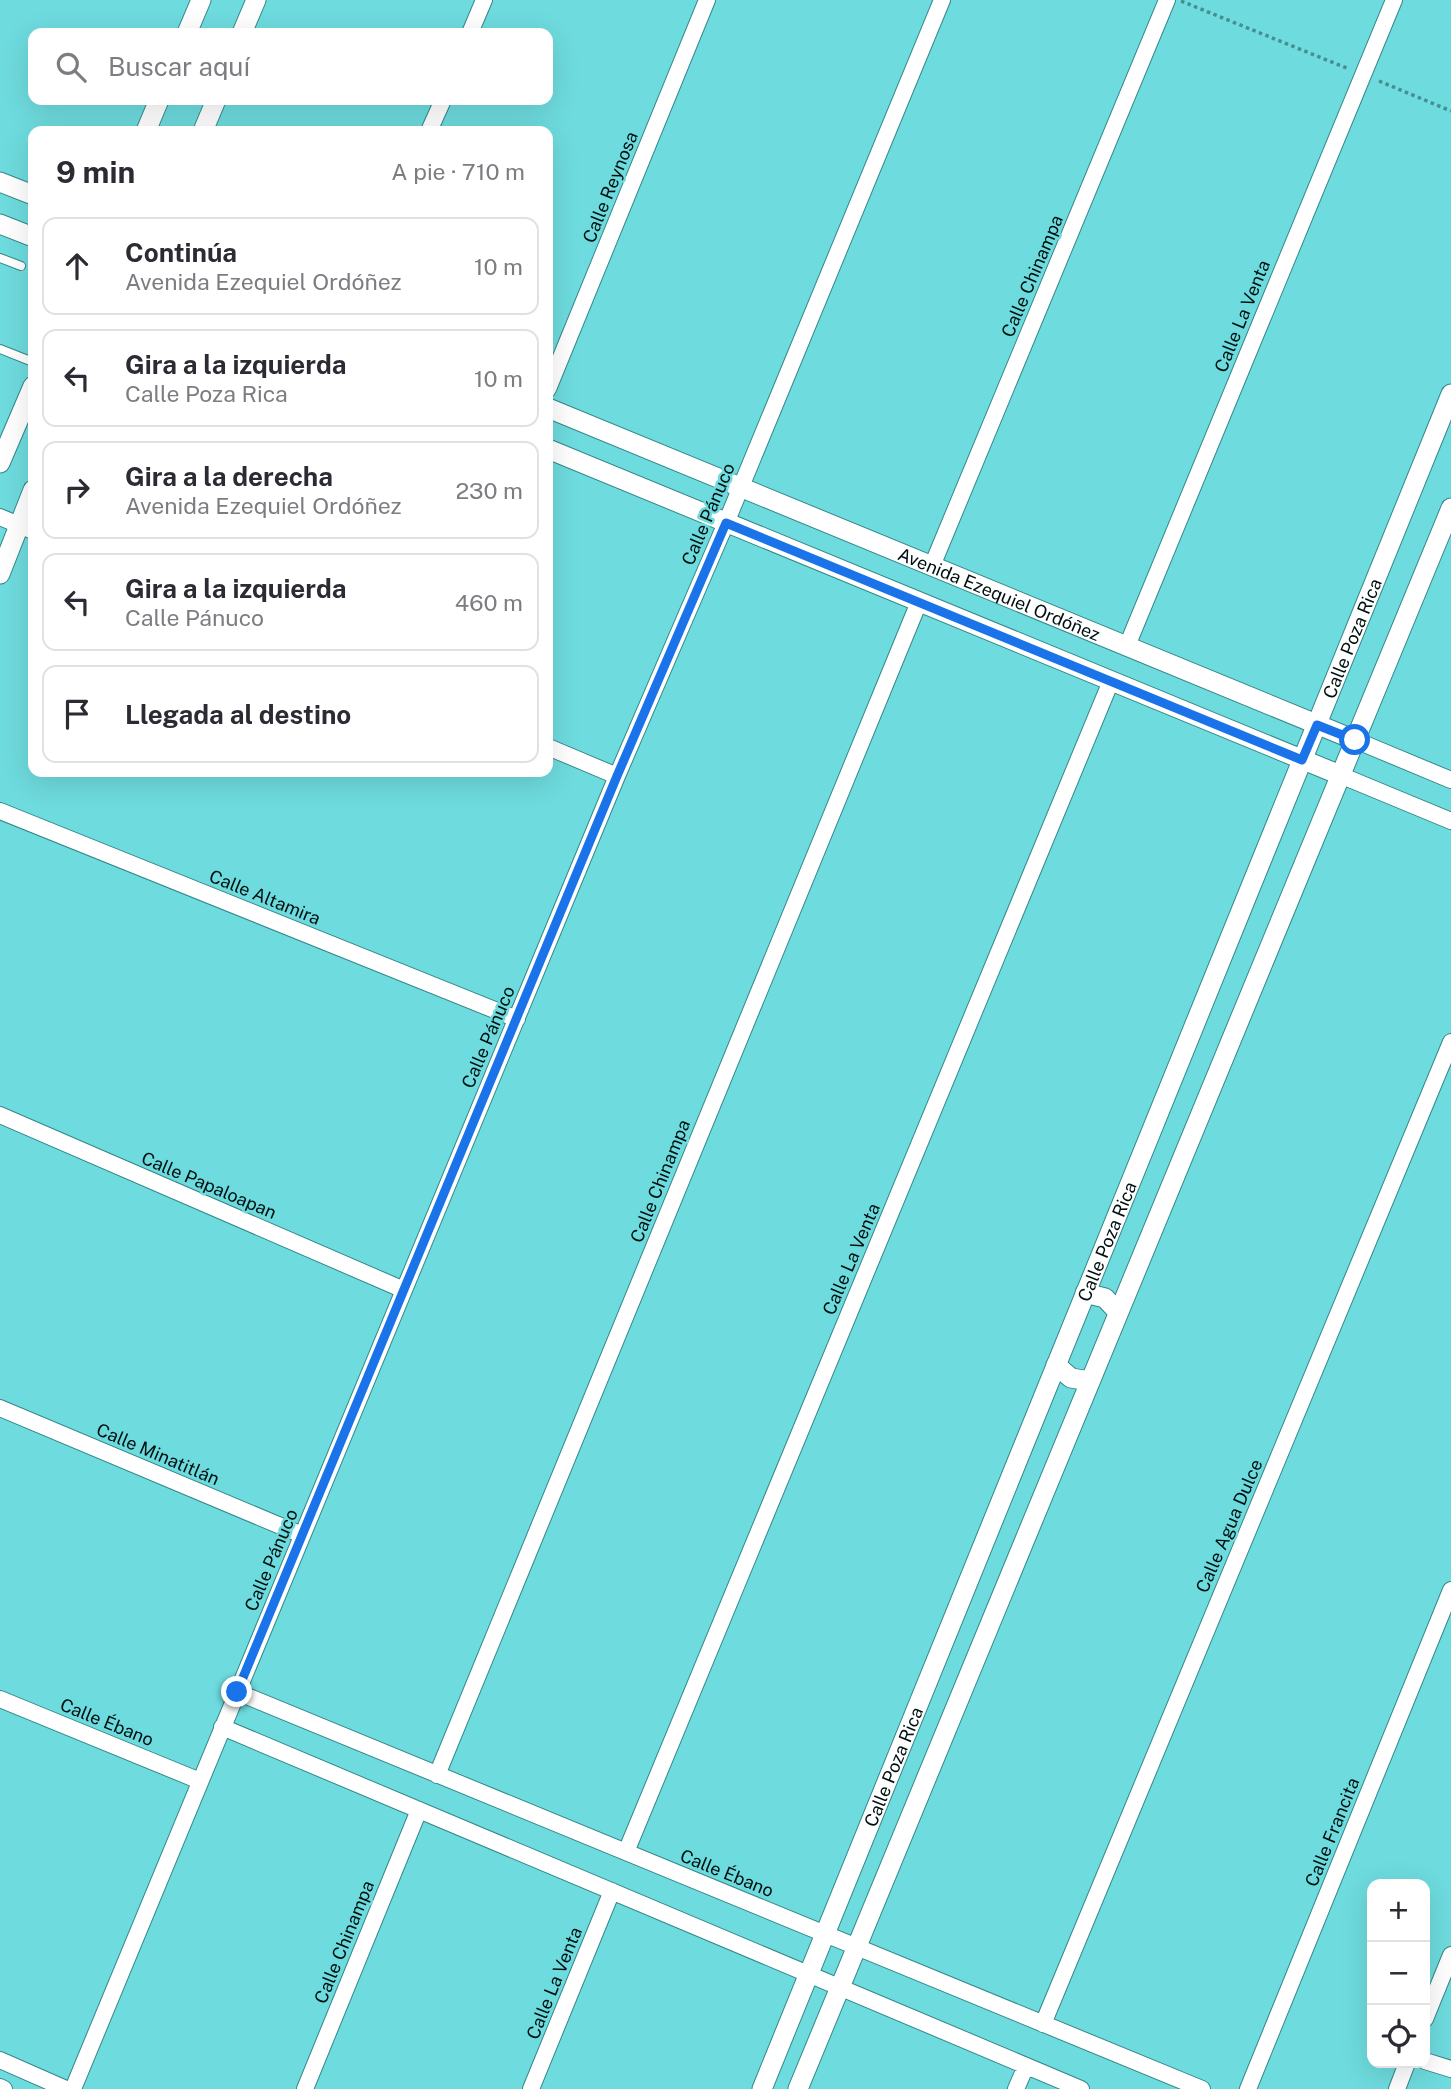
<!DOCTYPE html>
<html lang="es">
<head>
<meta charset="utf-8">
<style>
	body { margin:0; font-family:"Public Sans",sans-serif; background:#f7f7f7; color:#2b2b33 }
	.controls { position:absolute; right:21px; bottom:21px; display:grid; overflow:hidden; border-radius:14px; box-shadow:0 7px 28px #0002 }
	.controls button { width:63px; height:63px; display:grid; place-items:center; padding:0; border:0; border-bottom:2px solid #e1e1e2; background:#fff; color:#2b2b33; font:35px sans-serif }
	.stop { position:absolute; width:21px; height:21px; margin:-16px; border:5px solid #1a73e8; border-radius:50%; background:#fff }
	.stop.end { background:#1a73e8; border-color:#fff; box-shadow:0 2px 7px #0008 }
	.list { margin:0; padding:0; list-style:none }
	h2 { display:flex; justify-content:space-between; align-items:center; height:91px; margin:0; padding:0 28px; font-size:30px }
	h2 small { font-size:23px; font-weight:400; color:#7c7c81 }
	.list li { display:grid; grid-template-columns:46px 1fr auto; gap:21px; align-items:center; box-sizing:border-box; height:98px; margin:0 14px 14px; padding:0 14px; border:2px solid #e1e1e2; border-radius:14px }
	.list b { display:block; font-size:26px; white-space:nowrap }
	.list p { margin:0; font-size:23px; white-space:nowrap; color:#7c7c81 }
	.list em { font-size:23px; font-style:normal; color:#7c7c81 }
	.icon { flex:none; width:38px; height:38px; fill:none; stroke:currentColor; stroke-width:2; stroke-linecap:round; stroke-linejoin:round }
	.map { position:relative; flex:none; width:1451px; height:2089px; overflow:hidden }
	.search { position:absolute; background:#fff; box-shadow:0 7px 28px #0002; left:28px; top:28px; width:525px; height:77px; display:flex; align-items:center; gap:18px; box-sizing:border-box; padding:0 24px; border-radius:14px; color:#7c7c81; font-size:26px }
	.panel { position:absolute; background:#fff; box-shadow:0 7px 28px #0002; left:28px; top:126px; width:525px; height:651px; border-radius:14px }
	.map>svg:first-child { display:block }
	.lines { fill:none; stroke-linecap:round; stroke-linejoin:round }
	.service-casing { stroke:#33888a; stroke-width:10 }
	.minor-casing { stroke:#33888a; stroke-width:18 }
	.tertiary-casing { stroke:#33888a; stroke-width:21 }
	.path { stroke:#458f91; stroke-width:3.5; stroke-dasharray:3.5 3.5; stroke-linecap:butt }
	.service { stroke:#fff; stroke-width:8 }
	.minor { stroke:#fff; stroke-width:16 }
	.tertiary { stroke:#fff; stroke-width:19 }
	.route { stroke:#1a73e8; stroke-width:9 }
	.labels { text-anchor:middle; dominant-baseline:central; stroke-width:5; stroke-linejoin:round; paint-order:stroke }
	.street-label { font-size:18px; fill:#001010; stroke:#6edbde }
</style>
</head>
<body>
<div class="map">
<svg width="1451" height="2089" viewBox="0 0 1451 2089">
	<rect width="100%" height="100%" fill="#6edbde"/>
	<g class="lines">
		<defs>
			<path id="service" d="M0,258l21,8
				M0,349l33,13"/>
			<path id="minor" d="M470,33l14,-33
				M429,131l14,-31
				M548,389l159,-389
				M0,517l33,14
				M932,566l235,-566
				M1127,646l267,-646
				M1355,740l96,40
				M548,747l69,29
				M1340,775l111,46
				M0,811l517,208
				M0,1115l404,175
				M0,1408l302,127
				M237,1692l965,397
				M0,1699l200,82
				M222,1727l859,362
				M437,1775l482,-1173
				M626,1852l485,-1171
				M1425,2019l26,-64
				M1043,2024l408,-982
				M0,2060l66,29
				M1425,2061l26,8
				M0,2087l4,2
				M73,2089l544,-1313 109,-253 216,-523
				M305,2089l114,-279
				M531,2089l81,-198
				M1016,2089l10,-23
				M1248,2089l203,-499
				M1397,2089l10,-26"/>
			<g id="tertiary">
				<path d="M187,33l14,-33"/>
				<path d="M242,33l14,-33"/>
				<path d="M146,131l13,-31"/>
				<path d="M203,131l13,-31"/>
				<path d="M0,182l33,13"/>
				<path d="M0,224l33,13"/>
				<path id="s1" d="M548,408l807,332"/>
				<path d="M548,449l792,326"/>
				<path d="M0,463l33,-77"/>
				<path d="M0,574l33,-84"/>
				<path d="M1085,1293l20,5 13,14"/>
				<path d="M1056,1365l15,13 19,3"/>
				<path id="s2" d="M762,2089l689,-1695"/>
				<path d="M798,2089l653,-1581"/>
			</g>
		</defs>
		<use href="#service" class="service-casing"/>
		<use href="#minor" class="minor-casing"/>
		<use href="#tertiary" class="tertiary-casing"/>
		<path class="path" d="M1181,1l168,68
			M1379,81l72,30"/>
		<use href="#service" class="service"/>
		<use href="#minor" class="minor"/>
		<use href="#tertiary" class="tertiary"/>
	</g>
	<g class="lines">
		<path class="route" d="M237,1692l380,-916 109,-253 576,237 15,-35 38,15"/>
	</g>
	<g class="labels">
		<g class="street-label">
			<text transform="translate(610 187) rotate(-68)">Calle Reynosa</text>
			<text transform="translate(1032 276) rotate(-67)">Calle Chinampa</text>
			<text transform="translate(1242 316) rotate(-68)">Calle La Venta</text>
			<text transform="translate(708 514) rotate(-67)">Calle Pánuco</text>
			<text stroke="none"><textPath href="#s1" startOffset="488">Avenida Ezequiel Ordóñez</textPath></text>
			<text stroke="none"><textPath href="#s2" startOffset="1566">Calle Poza Rica</textPath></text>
			<text transform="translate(265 897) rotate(22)">Calle Altamira</text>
			<text transform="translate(488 1037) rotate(-67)">Calle Pánuco</text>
			<text transform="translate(660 1181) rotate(-68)">Calle Chinampa</text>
			<text transform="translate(209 1185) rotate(23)">Calle Papaloapan</text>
			<text stroke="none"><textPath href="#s2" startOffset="915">Calle Poza Rica</textPath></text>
			<text transform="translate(851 1259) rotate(-67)">Calle La Venta</text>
			<text transform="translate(158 1454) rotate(23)">Calle Minatitlán</text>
			<text transform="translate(1229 1526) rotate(-67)">Calle Agua Dulce</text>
			<text transform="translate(271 1560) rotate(-67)">Calle Pánuco</text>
			<text transform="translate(107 1722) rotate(22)">Calle Ébano</text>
			<text stroke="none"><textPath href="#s2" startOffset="348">Calle Poza Rica</textPath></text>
			<text transform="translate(1332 1832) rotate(-68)">Calle Francita</text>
			<text transform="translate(727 1873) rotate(22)">Calle Ébano</text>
			<text transform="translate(344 1942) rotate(-68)">Calle Chinampa</text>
			<text transform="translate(554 1983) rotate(-68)">Calle La Venta</text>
		</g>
	</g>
</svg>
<div class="controls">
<button>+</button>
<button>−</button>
<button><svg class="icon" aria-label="locate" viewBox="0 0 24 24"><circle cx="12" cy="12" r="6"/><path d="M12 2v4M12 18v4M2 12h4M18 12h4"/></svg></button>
</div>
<div class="stop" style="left:1355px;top:740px"></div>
<div class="stop end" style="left:237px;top:1692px"></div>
<div class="search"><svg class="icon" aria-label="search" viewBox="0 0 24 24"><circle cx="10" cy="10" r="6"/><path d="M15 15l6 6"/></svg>Buscar aquí</div>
<section class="panel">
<h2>9 min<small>A pie · 710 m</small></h2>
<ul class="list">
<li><svg class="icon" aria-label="ahead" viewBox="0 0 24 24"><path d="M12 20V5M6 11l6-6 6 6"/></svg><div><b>Continúa</b><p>Avenida Ezequiel Ordóñez</p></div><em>10 m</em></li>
<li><svg class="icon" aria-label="left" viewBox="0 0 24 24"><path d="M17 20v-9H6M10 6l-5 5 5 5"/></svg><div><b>Gira a la izquierda</b><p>Calle Poza Rica</p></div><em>10 m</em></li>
<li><svg class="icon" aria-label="right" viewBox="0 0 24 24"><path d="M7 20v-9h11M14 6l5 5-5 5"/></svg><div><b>Gira a la derecha</b><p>Avenida Ezequiel Ordóñez</p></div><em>230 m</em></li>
<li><svg class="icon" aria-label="left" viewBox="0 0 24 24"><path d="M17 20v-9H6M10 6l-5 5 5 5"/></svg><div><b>Gira a la izquierda</b><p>Calle Pánuco</p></div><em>460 m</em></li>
<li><svg class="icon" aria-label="arrive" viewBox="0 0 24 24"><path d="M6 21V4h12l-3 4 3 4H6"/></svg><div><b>Llegada al destino</b></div></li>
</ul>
</section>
</div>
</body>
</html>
